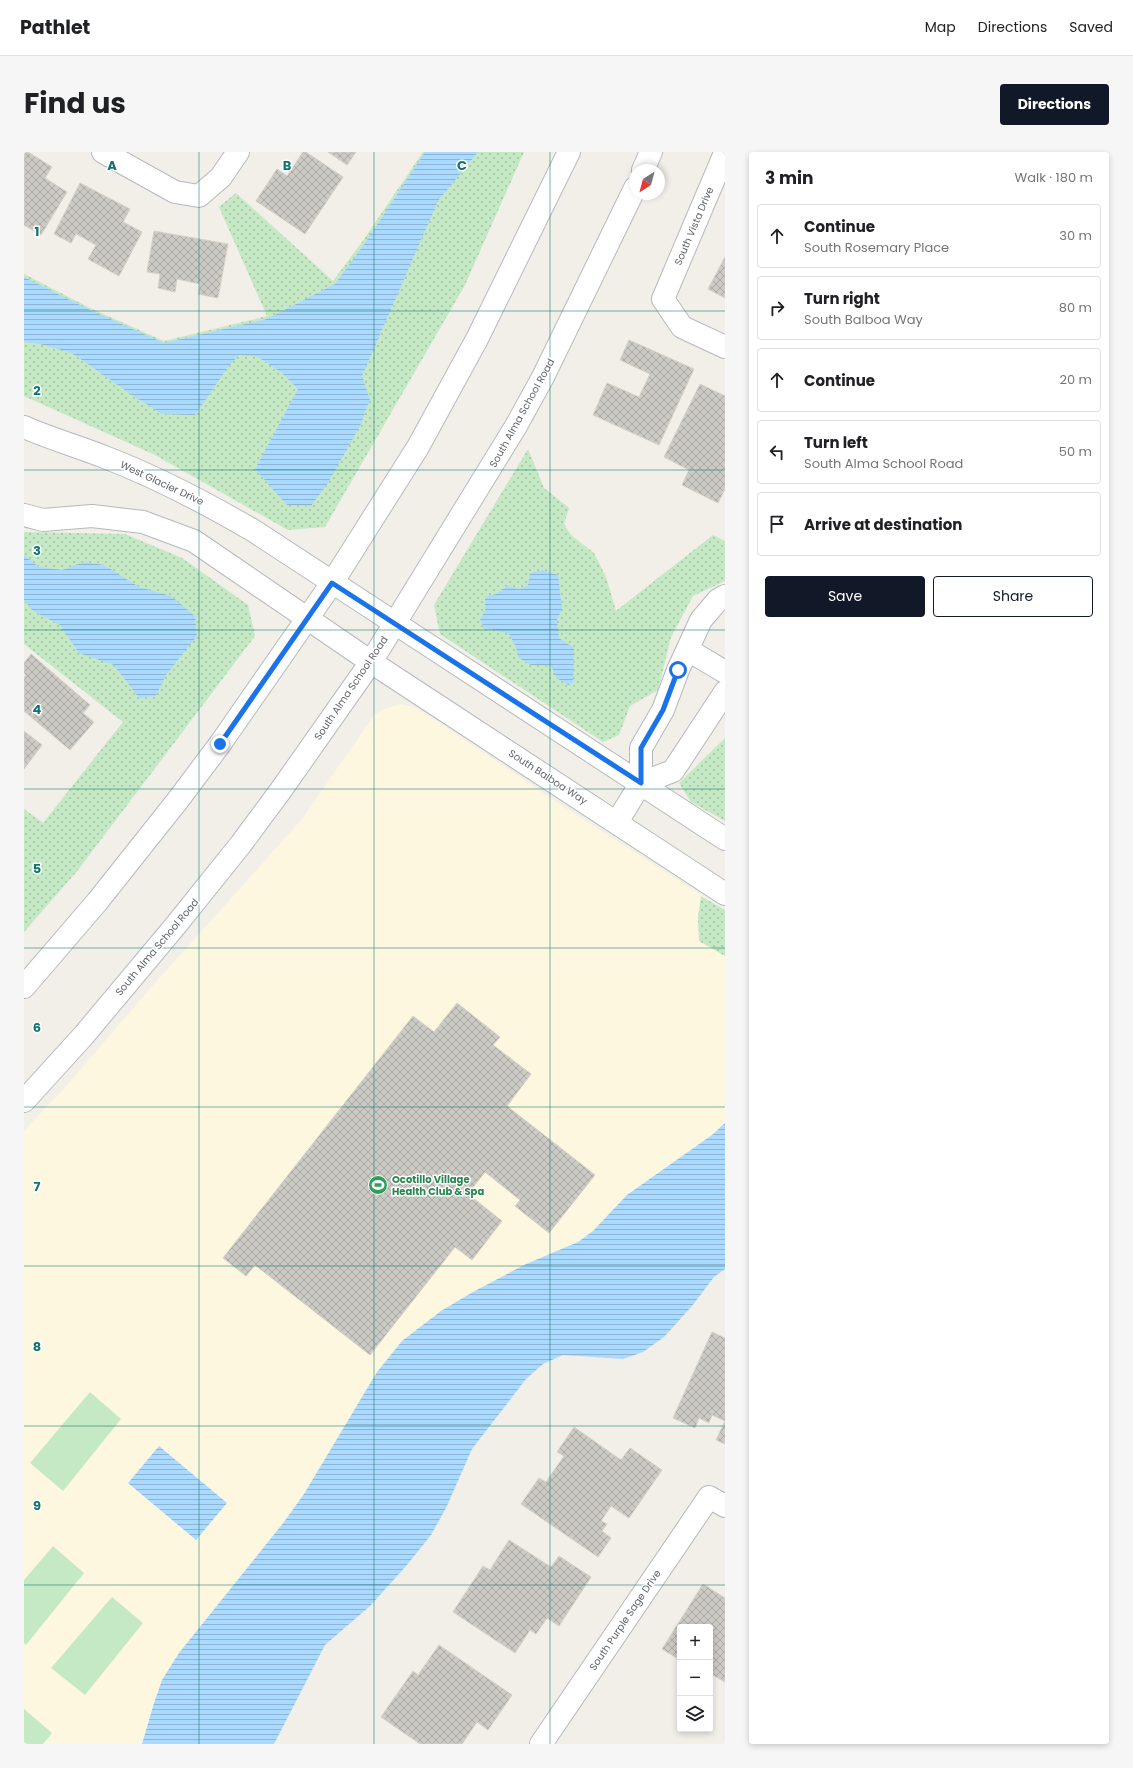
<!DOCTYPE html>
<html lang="en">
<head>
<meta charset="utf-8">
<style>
	body { margin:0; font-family:Poppins,sans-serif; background:#f6f6f6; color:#202124 }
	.controls { position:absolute; right:12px; bottom:12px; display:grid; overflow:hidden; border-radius:4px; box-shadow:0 2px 6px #0003 }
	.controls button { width:36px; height:36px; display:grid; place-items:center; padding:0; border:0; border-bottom:1px solid #e0e0e0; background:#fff; color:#202124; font:20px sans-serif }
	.compass { position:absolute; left:605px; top:12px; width:36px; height:36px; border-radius:50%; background:#fff; box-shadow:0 2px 6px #0003; rotate:216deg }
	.stop { position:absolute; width:12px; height:12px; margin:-9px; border:3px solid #1a73e8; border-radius:50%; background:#fff }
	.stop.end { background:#1a73e8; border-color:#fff; box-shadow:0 1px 4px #0008 }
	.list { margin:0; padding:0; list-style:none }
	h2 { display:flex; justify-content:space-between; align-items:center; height:52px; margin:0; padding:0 16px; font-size:17px }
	h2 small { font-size:13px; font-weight:400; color:#757577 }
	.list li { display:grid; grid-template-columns:26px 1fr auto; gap:12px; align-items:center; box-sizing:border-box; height:64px; margin:0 8px 8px; padding:0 8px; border:1px solid #e0e0e0; border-radius:4px }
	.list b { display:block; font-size:15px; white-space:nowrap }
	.list p { margin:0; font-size:13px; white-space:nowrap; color:#757577 }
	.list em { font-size:13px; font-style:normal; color:#757577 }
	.actions { display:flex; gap:8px; padding:12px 16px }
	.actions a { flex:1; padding:9px 0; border:1px solid #111827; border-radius:4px; text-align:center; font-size:14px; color:#111827 }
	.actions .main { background:#111827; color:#fff }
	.icon { flex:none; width:22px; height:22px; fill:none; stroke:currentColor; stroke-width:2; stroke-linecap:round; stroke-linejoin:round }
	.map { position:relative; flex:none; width:701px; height:1592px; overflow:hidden; border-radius:4px }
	header { display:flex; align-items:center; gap:24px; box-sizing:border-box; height:56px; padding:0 20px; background:#fff; border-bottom:1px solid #e0e0e0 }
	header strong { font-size:19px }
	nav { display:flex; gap:22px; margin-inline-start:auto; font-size:14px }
	.intro { display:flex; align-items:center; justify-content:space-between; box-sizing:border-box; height:96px; padding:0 24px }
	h1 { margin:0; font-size:28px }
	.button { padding:10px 18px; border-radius:4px; background:#111827; color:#fff; font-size:14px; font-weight:700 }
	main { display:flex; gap:24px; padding:0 24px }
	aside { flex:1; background:#fff; border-radius:4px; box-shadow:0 2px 6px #0003 }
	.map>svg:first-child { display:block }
	.commercial { fill:#fef7e0 }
	.grass { fill:url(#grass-dots) }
	.pitch { fill:#c5e8c5 }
	.water { fill:url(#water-rules) }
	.building { fill:url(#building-cross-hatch); stroke:#d6d1c6 }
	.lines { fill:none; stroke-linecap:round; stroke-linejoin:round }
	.minor-casing { stroke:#b5b8bc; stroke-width:24 }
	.secondary-casing { stroke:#b6babf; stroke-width:24 }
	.minor { stroke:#fff; stroke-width:22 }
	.secondary { stroke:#fff; stroke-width:22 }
	.route { stroke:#1a73e8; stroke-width:5 }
	.grid { fill:none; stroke:#0f766e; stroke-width:1; stroke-opacity:0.55 }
	.labels { text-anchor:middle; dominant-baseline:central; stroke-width:3; stroke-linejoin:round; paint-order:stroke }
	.street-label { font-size:10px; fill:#5f6368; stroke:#fff }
	.leisure-label { font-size:10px; font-weight:bold; fill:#27864d; stroke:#fff; text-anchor:start }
	.grid-label { font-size:13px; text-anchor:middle; font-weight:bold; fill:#0f766e; stroke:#fff; stroke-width:3; stroke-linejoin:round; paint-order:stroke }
</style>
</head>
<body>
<header>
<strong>Pathlet</strong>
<nav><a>Map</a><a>Directions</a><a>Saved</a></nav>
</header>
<div class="intro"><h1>Find us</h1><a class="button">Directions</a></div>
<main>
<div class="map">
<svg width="701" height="1592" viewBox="0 0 701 1592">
	<defs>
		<pattern id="grass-dots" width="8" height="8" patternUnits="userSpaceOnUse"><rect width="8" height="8" fill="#c5e8c5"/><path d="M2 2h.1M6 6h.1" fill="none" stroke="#a3c0a4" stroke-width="1.8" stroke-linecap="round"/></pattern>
		<pattern id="water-rules" width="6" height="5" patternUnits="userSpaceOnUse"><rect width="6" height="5" fill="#aadaff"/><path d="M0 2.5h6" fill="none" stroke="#8eb4d2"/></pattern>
		<pattern id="building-cross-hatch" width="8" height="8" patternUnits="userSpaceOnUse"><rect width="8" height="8" fill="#cccac5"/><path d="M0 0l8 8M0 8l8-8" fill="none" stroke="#a9a8a4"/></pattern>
	</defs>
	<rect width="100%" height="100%" fill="#f1efe8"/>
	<path class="commercial" d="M376,552l13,3 16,9 138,93 158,101v213l-13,12 -85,60 -34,36 -15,11 -54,23 -51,27 -32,19 -64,61 -73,122 -20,28 -105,131 -17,27 -20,64h-118v-613l44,-47 87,-101 148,-165 71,-103 10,-6z"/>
	<path class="grass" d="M399,0h101l-59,133 -140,242 -37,3 -133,-75 -131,-59v-122l66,34 74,33 103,-25 -48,-109 17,-14 97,88 29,-39z
		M504,297l16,39 25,20 -5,16 7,11 23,18 12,24 10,34 97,-76 12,6v40l-32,15 -22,41 -13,53 -28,16 -11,29 -16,7 -163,-108 -6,-29z
		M0,380l101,2 57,24 66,47 7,31 -177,234 -54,62v-123l19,14 80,-101 -99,-78z
		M701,586v83l-34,-19 -12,-19z
		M677,744l24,14v46l-26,-15 -1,-24z"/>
	<path class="pitch" d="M66,1240l31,27 -58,72 -33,-28z
		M29,1394l31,27 -58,72 -2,-2v-63z
		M88,1445l31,26 -58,72 -34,-27z
		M0,1557l28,24 -9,11h-19z"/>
	<path class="water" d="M401,0h53l-40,49 -76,175 8,24 -10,26 -32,57 -17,23 -24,-1 -32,-36 43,-80 -16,-16 -24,-16 -19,-2 -11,12 -33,48 -33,-1 -27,-17 -63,-44 -32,-9 -16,-2v-65l66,33 74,33 103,-24 68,-35 30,-41z
		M0,403l15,12 23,3 22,-8 20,3 35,22 32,9 24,20 2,20 -31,39 -10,21 -17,2 -25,-33 -35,-12 -19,-28 -27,-14 -9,-11z
		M518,418l16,5 4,34 -5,11 2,18 15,10 -1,35 -5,2 -11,-7 -6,-12 -20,-1 -12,-7 -4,-13 -6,-11 -13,-4 -11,-1 -5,-9 5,-10v-13l11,-3 11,-8 13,3 8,-4 2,-12z
		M701,971v146l-11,8 -22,29 -28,31 -21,15 -20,7 -60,-4 -20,9 -17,15 -54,70 -26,59 -15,27 -24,30 -37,41 -45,39 -51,99h-132l12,-41 8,-23 17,-27 105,-131 20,-28 73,-122 25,-31 39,-30 32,-19 51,-27 54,-23 15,-11 34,-36 85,-60z
		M135,1294l68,57 -31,37 -68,-57z"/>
	<path class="building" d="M0,0h4l24,15 -7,11 22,14 -26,43 -17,-10z
		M279,0h3l37,25 -38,57 -49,-33 21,-32 10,7z
		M304,0h28l-9,13z
		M56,31l50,26 -7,13 19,10 -23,44 -31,-17 8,-14 -20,-11 -5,9 -17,-9z
		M130,79l74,13 -10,54 -20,-4 2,-10 -23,-5 -2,13 -17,-4 2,-14 -13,-2z
		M701,105v41l-17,-9z
		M605,188l65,29 -35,76 -66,-30 14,-32 32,14 11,-23 -30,-14z
		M676,232l25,12v93l-7,14 -36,-18 7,-15 -25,-13z
		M7,502l59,51 -7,8 11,9 -24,28 -46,-39v-34l2,-2 -2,-2v-10z
		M0,579l18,14 -18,24z
		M433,851l43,34 -7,8 38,29 -24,32 88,69 -46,58 -34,-27 5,-6 -35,-28 -17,22 34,27 -30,39 -17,-13 -85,108 -115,-90 -9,11 -23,-18 190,-242 21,16z
		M688,1180l13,6v106l-9,-4 9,-19 -13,-6 -3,8 -10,-5 -4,10 -22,-10z
		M550,1275l47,33 9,-12 32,22 -33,48 -18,-12 -10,15 6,3 -5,7 9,7 -13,19 -77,-53 18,-26 7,4 18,-26 -7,-4z
		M485,1388l42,27 8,-11 32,21 -32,49 -12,-8 -11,16 -6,-4 -15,23 -62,-41 30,-46 7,4z
		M679,1432l22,14v84l-14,-8 -1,2v-49h-30v33l-18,-11z
		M415,1493l73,50 -24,35 -11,-8 -15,22h-42l-39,-27 32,-46 5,4z"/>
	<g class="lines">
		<defs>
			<path id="minor" d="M79,0l72,40 24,4 22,-19 17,-25
				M701,1l-62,146 19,28 43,20
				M0,275c27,12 56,20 83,31 52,20 99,45 147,73l471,308
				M0,363l19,5 49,-4 51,6 51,19 177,121 354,232
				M664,498l37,22
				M617,631l32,-12 52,-79
				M593,670l24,-39v-35l22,-38 15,-40 23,-50 17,-20 7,-4
				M517,1592l168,-247 16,9"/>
			<path id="secondary" d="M619,18l8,-18
				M0,835l73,-85 81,-102 42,-56 112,-161 86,-136 59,-108 92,-187
				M0,949l60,-66 92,-110 65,-81 40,-54 90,-128 145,-236 27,-49 92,-189"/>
		</defs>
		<use href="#minor" class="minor-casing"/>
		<use href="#secondary" class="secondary-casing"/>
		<use href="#minor" class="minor"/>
		<use href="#secondary" class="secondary"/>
	</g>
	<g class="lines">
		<path class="route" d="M196,592l112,-161 309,200v-35l22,-38 15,-40"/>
	</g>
	<path class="grid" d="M175,0v1592M350,0v1592M526,0v1592M0,159h701M0,318h701M0,478h701M0,637h701M0,796h701M0,955h701M0,1114h701M0,1274h701M0,1433h701"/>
	<defs>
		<symbol id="stadium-disc" viewBox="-11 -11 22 22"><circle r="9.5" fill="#2e9e5b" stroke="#fff"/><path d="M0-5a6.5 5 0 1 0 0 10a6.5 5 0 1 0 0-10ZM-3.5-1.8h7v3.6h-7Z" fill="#fff"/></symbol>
	</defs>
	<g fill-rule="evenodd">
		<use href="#stadium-disc" x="343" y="1022" width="22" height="22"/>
	</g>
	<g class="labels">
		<g class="street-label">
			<text transform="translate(670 74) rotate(-67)">South Vista Drive</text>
			<text transform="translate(498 261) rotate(-61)">South Alma School Road</text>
			<text transform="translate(138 331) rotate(25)">West Glacier Drive</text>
			<text transform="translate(327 536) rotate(-56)">South Alma School Road</text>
			<text transform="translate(524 625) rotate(33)">South Balboa Way</text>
			<text transform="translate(133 795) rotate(-50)">South Alma School Road</text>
			<text transform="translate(601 1468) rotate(-56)">South Purple Sage Drive</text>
		</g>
		<g class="leisure-label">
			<text x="368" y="1027">Ocotillo Village<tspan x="368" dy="12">Health Club &amp; Spa</tspan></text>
		</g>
	</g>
	<g class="grid-label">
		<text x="88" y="18">A</text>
		<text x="263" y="18">B</text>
		<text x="438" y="18">C</text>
		<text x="13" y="84">1</text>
		<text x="13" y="243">2</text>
		<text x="13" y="403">3</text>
		<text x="13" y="562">4</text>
		<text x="13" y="721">5</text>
		<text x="13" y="880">6</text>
		<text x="13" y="1039">7</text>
		<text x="13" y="1199">8</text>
		<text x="13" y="1358">9</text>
	</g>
</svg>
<div class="controls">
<button>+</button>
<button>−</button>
<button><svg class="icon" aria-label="layers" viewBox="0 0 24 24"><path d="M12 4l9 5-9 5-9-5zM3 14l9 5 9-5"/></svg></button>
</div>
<svg class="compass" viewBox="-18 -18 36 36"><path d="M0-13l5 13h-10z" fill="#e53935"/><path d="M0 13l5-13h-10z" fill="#757577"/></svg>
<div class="stop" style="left:654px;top:518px"></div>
<div class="stop end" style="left:196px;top:592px"></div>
</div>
<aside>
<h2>3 min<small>Walk · 180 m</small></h2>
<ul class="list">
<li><svg class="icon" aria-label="ahead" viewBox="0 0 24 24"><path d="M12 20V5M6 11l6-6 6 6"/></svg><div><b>Continue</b><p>South Rosemary Place</p></div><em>30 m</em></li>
<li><svg class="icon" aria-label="right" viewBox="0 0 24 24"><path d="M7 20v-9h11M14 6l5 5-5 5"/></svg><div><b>Turn right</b><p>South Balboa Way</p></div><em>80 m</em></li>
<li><svg class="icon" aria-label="ahead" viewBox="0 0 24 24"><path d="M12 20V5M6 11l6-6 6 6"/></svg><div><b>Continue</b></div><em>20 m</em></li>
<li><svg class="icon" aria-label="left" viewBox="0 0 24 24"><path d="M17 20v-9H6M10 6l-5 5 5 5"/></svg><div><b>Turn left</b><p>South Alma School Road</p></div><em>50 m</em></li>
<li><svg class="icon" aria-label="arrive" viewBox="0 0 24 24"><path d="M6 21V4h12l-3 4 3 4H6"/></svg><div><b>Arrive at destination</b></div></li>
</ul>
<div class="actions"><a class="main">Save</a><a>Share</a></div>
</aside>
</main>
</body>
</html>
